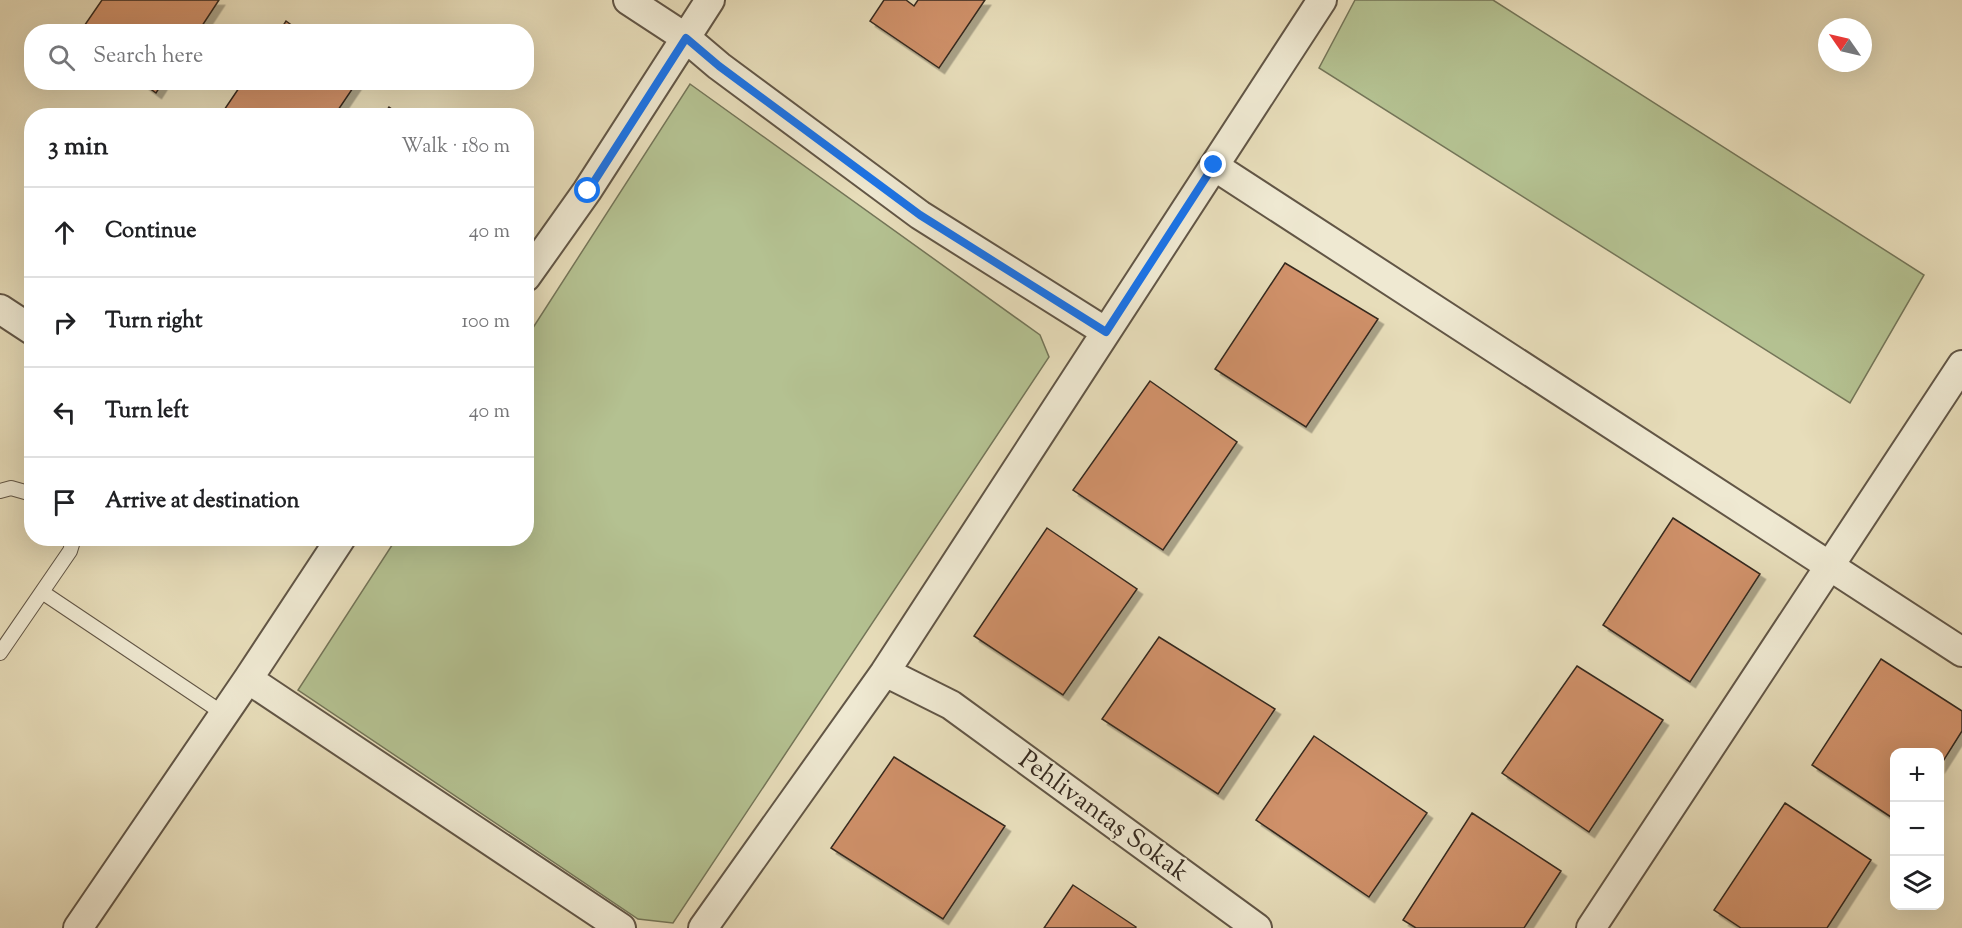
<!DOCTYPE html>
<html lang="en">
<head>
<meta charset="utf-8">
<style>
	body { margin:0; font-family:"Sorts Mill Goudy",serif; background:#f6f6f6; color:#202124 }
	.controls { position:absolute; right:18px; bottom:18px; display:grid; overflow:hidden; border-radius:12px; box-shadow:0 6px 24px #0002 }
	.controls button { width:54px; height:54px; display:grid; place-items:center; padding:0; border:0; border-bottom:2px solid #e0e0e0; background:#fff; color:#202124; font:30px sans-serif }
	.compass { position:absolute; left:1818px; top:18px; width:54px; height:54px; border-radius:50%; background:#fff; box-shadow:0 6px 24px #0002; rotate:304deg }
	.stop { position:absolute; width:18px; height:18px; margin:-14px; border:4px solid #1a73e8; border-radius:50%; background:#fff }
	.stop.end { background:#1a73e8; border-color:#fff; box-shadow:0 2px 6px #0008 }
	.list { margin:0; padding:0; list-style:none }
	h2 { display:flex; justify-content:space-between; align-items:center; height:78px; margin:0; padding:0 24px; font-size:26px }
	h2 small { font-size:20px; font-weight:400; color:#757577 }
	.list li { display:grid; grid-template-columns:39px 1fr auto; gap:18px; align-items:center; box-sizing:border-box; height:90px; padding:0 24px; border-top:2px solid #e0e0e0 }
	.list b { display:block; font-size:22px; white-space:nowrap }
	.list em { font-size:20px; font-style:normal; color:#757577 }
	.icon { flex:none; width:33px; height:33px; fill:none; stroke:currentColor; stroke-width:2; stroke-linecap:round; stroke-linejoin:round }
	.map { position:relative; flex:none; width:1962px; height:928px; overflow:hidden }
	.search { position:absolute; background:#fff; box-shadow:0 6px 24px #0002; left:24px; top:24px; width:510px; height:66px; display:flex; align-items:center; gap:15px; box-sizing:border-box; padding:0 21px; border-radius:24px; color:#757577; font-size:22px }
	.panel { position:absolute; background:#fff; box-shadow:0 6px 24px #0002; left:24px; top:108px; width:510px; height:438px; border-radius:24px }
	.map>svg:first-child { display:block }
	.green { fill:#b4c191; stroke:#747558; stroke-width:1.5 }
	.building { fill:#d0916b; stroke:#35291f; stroke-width:1.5; filter:url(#shadow) }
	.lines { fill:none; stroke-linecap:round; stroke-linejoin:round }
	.lane-casing { stroke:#625646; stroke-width:16 }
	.street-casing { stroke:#625646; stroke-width:32 }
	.lane { stroke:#efe9d2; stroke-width:14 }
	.street { stroke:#efe9d2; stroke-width:28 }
	.route { stroke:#1a73e8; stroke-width:8 }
	.labels { text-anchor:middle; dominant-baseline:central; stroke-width:4.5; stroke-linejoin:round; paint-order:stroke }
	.street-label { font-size:26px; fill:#35291f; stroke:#efe9d2 }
</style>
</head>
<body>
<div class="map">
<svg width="1962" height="928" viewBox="0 0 1962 928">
	<defs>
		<filter id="shadow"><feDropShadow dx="5.5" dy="5.5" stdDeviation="0" flood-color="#0004"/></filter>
	</defs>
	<rect width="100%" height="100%" fill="#e7ddba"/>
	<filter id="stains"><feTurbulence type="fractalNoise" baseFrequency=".00333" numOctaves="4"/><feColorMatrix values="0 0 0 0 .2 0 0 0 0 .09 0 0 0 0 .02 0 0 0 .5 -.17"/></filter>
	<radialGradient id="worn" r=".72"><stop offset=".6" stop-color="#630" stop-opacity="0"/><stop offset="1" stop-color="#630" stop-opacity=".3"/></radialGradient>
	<path class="green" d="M1355,0h138l431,275 -74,128 -531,-335z
		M690,84l350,251 9,22 -376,566 -35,-4 -340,-229 98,-151 130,-1 1,-201z"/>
	<path class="building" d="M102,0h117l-21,32h-118z
		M884,0h22l8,6 4,-6h67l-46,68 -69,-47z
		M286,21l15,11h-22z
		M141,82h22l-7,11z
		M243,82h114l-23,34h-114z
		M389,107l13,9h-19z
		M1285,263l93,56 -72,108 -91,-58z
		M1150,381l87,61 -74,108 -90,-60z
		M1673,518l87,56 -70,108 -87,-57z
		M1047,528l90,61 -74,106 -89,-59z
		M1159,637l116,72 -57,85 -116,-75z
		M1881,659l81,52v20l-22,35v-14h-46v67l-82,-54z
		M1577,666l86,54 -74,112 -87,-59z
		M1314,736l113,77 -58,84 -113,-77z
		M894,757l111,69 -62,93 -112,-71z
		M1785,803l86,57 -44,68h-86l-27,-18z
		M1472,813l89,58 -37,57h-108l-13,-8z
		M1073,885l63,42 -1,1h-91z"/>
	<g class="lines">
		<defs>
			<path id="lane" d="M0,491l11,-3 21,6
				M42,592l182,122
				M0,653l70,-102 4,-13"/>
			<path id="street" d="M628,0l58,38 33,28 201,149 186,117
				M1214,166l748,486
				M526,277l61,-86 123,-191
				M0,309l32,21
				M248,679l373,249
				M78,928l170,-249 93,-141
				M703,928l182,-256
				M1257,928l-306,-223 -66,-33 437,-672
				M1591,928l371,-563"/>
		</defs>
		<use href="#lane" class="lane-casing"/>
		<use href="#street" class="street-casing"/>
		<use href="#lane" class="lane"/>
		<use href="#street" class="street"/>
	</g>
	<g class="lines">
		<path class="route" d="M588,191l98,-153 33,28 201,149 186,117 108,-167"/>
	</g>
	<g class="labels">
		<g class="street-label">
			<text transform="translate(1103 817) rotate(36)">Pehlivantaş Sokak</text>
		</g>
	</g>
	<rect width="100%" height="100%" filter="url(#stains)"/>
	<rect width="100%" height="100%" fill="url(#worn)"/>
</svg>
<div class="controls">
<button>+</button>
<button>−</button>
<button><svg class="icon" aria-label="layers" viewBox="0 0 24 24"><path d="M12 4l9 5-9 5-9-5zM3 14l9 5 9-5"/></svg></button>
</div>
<svg class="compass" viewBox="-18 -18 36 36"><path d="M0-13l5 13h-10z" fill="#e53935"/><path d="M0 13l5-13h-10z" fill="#757577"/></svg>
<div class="stop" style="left:588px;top:191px"></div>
<div class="stop end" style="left:1214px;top:165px"></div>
<div class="search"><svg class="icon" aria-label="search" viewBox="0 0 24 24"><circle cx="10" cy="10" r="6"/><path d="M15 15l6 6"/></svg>Search here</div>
<section class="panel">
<h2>3 min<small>Walk · 180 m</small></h2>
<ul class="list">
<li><svg class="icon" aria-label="ahead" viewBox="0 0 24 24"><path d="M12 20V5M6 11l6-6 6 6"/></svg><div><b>Continue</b></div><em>40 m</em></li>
<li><svg class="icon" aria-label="right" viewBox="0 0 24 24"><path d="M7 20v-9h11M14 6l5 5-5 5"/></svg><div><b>Turn right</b></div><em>100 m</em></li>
<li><svg class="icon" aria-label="left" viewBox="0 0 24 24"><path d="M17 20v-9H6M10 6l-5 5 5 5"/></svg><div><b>Turn left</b></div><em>40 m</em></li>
<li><svg class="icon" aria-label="arrive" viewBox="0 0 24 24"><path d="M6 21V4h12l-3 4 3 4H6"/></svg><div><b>Arrive at destination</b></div></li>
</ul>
</section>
</div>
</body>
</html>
